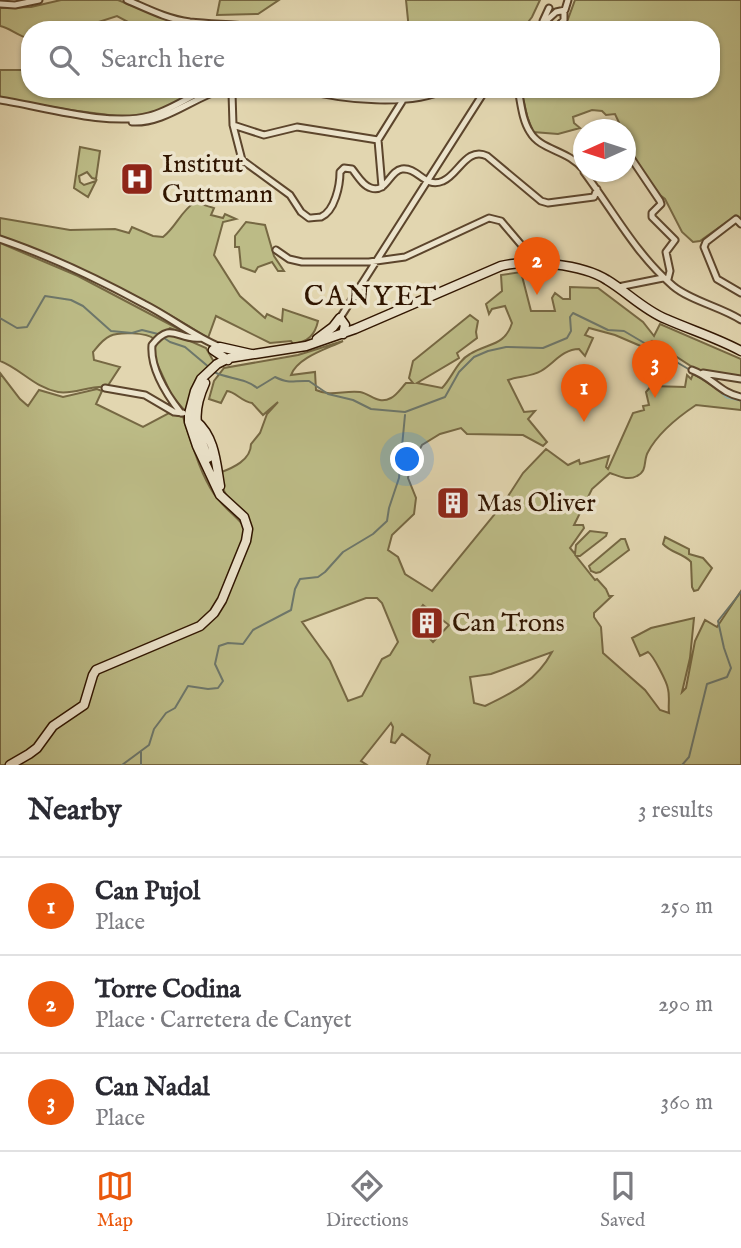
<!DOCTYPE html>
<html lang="en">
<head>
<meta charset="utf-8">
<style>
	body { margin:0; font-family:"IM FELL English",serif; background:#f7f7f7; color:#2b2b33 }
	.compass { position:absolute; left:573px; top:119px; width:63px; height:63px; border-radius:50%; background:#fff; box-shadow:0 2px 5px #0004; rotate:267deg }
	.you { position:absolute; left:408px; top:460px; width:24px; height:24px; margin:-18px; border:5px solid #fff; border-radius:50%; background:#1a73e8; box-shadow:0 0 0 10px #1a73e833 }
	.badge { display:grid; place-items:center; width:46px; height:46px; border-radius:50%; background:#ea580c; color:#fff; font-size:23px; font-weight:700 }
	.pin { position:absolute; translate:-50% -58px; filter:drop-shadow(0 2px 4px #0008) }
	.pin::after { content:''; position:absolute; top:37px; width:24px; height:21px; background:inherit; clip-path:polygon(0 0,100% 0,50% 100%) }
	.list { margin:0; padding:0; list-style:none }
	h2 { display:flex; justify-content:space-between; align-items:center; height:91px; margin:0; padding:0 28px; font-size:30px }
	h2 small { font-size:23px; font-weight:400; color:#7c7c81 }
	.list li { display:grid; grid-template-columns:46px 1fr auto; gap:21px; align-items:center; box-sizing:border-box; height:98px; padding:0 28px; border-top:2px solid #e1e1e2 }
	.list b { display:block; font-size:26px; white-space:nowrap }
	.list p { margin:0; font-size:23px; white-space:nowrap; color:#7c7c81 }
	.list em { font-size:23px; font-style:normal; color:#7c7c81 }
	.icon { flex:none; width:38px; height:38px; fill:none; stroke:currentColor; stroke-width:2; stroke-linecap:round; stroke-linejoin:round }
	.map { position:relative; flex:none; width:741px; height:765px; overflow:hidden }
	.search { position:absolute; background:#fff; box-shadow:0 2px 5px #0004; left:21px; right:21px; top:21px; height:77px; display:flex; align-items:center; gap:18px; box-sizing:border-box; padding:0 24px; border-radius:28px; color:#7c7c81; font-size:26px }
	.sheet { height:385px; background:#fff }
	nav { display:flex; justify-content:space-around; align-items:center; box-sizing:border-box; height:98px; border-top:2px solid #e1e1e2; background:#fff; font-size:19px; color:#7c7c81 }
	nav a { display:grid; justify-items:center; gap:4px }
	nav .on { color:#ea580c }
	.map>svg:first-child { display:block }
	.green { fill:#bcbb86; stroke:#766843; stroke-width:2; fill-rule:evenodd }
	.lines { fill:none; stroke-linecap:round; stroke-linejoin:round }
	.stream { stroke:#6d776b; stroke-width:2 }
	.canal { stroke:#96b8b2; stroke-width:5 }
	.street-casing { stroke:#5c452c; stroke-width:9 }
	.secondary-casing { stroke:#301500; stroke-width:11 }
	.street { stroke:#ece4cc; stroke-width:5 }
	.secondary { stroke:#ece4cc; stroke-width:8 }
	.labels { text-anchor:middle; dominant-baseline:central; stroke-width:7; stroke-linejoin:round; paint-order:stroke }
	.poi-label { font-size:26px; fill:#301500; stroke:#ece4cc; text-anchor:start }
	.neighbourhood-label { font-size:28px; letter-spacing:2px; fill:#301500; stroke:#ece4cc }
</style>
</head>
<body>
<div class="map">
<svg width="741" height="765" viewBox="0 0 741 765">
	<rect width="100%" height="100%" fill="#e2d6b0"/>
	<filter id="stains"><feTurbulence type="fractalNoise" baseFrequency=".00286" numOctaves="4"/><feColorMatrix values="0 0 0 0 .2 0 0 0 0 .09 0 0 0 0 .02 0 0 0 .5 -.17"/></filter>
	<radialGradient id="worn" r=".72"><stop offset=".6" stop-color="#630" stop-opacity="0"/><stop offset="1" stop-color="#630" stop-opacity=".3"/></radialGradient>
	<path class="green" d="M61,0h57l57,23 76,7h-108l-26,-14 -28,9 -1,5h-58v9c-12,-3 -20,-11 -30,-13v-18l31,-1z
		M220,0h59l-21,14 -41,1z
		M406,0h134l-8,17 -10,13h-113z
		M575,0h166v219l-9,6 -4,-4 -28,20 -7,1 -11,-10 -17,-33 -5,-4c-13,-19 -34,-42 -34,-65l-4,-1 -7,-15 -9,1 -4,-4 -10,-1 -19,7 1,6 6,5 -22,6 -25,-2 -6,-16 -6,-27h190v-59h-152l9,-11z
		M0,70h30v19h174l-47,23 -25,6 -62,-8 -70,-12z
		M80,147l20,4 -4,28 -4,-1 -5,-6 -8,4 1,6 4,3 12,-4 -8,16 -14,-9z
		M195,202l19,6 -3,7 12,3 2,-4 11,5 -13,3 -9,33 26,41 25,22 2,-4 15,7 1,-12 35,12c-3,14 -10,21 -25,23l-2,-3 -21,2 -54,-27 -8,22c-65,-41 -135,-75 -208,-102v-18l70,12 45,-1 14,4 3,-6 21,9 10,1c13,-10 18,-26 32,-35z
		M246,222l19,3 9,31 10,15h-6l-6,-9 -14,5 -3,5 -14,-5 -2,-20h-4v-11z
		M0,243l78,33 112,59 -20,-7 -16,11c-7,-7 -36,-7 -44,-3 -7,3 -12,10 -17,16l1,8 26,7 -13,20c-17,-2 -34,8 -49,5 -23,-4 -37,-23 -58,-31z
		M521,272l10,39h24l-3,-13 3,-5 8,6h7v-12l28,1 45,34 11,14 6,-12 81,35v18l-44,-7 -45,-29 -9,6 -28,-12 -26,-7 -4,7 8,3 -8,18 -6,-7c-16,0 -26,15 -38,22 -10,6 -23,5 -33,9l16,32 11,-1 -7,8 19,23 -4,4 -20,-11 -56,-1 -6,-6 -21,6 -18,11 -12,22 -2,11 8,20 -2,16 -22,21 -4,15 10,7 7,17 27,17 71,-87 20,-31 23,-24 22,16 11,-5 1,4 29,-8 -3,11 2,2 25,-56 11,-3 -1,-4 6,-1 -3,-13 5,-6 34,1 2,-12 4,4 2,-5c17,8 29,22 48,26v10l-45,-5c-18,12 -38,28 -48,47 -5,8 0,19 -11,24 -9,5 -18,0 -27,-3l-18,16 -18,36h9l1,3 -14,20 5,6 1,-9 14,-14 17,2 -1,3 -26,20h-4l19,24 2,-1 9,10 3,7h3l-18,17v4l7,10 2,26 42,37 15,20 9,3c-1,-7 1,-16 -1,-24 -1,-7 -15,-34 -20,-37l-8,4 -8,-18 19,-10 43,-10 -4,40 -8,34 4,-4 9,-47 10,-21 12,7 24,-36v174h-314l3,-10 -28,-21 -7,9 -4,-1 2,-15 -2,-4 -30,38 6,4h-367v-392l20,26 8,7 11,-16 24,7 34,-8 5,2 -6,13 47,23 26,-14 14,4c9,26 16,54 31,77 10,15 27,25 37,41 -1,-25 -11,-23 -24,-39 -5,-6 -6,-15 -8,-23 14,-5 32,-13 32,-29l9,-11 7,-19 11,-12 -15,13 -11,-12c-10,-1 -16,-11 -25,-12l-6,12 -12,-4 5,-18 10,-13 74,-13 45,-14c-16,8 -45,16 -52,34l24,-3 1,18c15,7 28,0 44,2 11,2 18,13 31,6 6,-3 11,-11 15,-15h7l-4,-5 4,-17 57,-46 8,6 -2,11 1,6 -20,15 2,5 -42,25 25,5c10,-10 15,-27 28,-34 18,-11 35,-8 42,-31l-7,-17 -13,3 -3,5 -3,-10 16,-13 -1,-16zM366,598h11l5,5 16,39 -8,13 -8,4 -20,37 -14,5 -18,-40 -28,-39zM423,605l26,20 -16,17 -21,-22zM552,652c-15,28 -39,41 -67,54l-11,-3 -4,-26 21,-3z
		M172,333l34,15 8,14 -29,49 -13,-15 -18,-39c-1,-14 7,-19 18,-24z
		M665,537l24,12v5l14,4 9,10 -14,22 -4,1 -2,-4 -1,-25c-8,-9 -20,-9 -28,-18z
		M621,539h4l4,11 -29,22 -4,1 -5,-2 -2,-5z"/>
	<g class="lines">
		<path class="stream" d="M0,318l17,10 10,-1 18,-31 26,4 12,6 28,25 21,2 10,-3 16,4 12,8 15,5 25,21
			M214,372c14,7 32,6 43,16l18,-11c17,8 17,3 34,4l19,13 25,6 18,9 34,3 40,-15 14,-25 15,-15 14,-6 18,-4 37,1 24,-10 4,-7 -1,-14 3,-4 35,17 16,1 66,39
			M122,765l27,-20 5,-16 12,-16 9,-5 13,-22 20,3 10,-1 5,-7 -8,-17 4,-18 9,-3 15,1 10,-14 38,-20 4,-21 5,-10 18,-2 7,-5 18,-20 30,-18 14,-13 2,-13 10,-30 6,-63
			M141,765v-13
			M682,765l7,-8 18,-73 20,-7 4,-9 -7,-20 -6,-27 23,-29"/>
		<path class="canal" d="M717,387l10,9 14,3"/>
		<defs>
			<path id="street" d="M127,0c21,9 40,19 63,22 28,3 56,2 84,8
				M0,4l15,1 24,-5
				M543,21l6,-13
				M536,30l20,-18 9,-2 3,-10
				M554,30l10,-10v-9
				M259,89l-27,4 1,32 9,35 48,35 11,17 8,6c2,0 11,-1 12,-1 14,-6 19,-32 19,-45l4,-4 8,1c5,6 11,17 19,19 16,5 18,-17 31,-19 16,-2 23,20 41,12 15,-6 24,-35 44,-25l54,45 7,2 46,-6 3,-8
				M303,89c39,11 107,18 143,0
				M364,89l31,4 33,-4
				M518,89c3,14 4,31 12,43 11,19 37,17 54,38
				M0,100c40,6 110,27 149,16 20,-5 39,-19 58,-27
				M132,122c32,2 60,-24 91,-33
				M233,125l31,10 33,-8 81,13
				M378,140l25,-40
				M378,140l4,47
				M627,152l33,49 1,3 -9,9v4l23,23 -9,12 4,19 -2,8
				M584,172c30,40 51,81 89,114 18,15 48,21 68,34
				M741,224l-5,-5 -30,23 -2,5 13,32 24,14
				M0,239c50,17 98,40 144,65 26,13 49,32 76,43
				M276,250l13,9 13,3h67l36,-5 84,-39 12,3 34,40 -1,3
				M618,287l45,-9
				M340,318l146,-229
				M692,370c20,7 28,23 49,27
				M703,373l38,6
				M105,388l40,7 29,17 9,1
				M181,413c-14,-18 -31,-45 -29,-68 20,-25 25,-4 49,-7"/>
			<path id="secondary" d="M317,339l16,-12 7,-9 5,7 -2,9
				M220,347l31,7
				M213,350l15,10
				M205,383c-14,31 -9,45 3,75
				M196,421c19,16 20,42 24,65
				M10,765l19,-11 8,-6 16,-22 31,-21 9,-30 3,-5 104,-44 14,-13 8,-13 24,-59 2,-12 -4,-12 -24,-22 -23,-49 -8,-24v-8l6,-23 6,-12 16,-15 12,-6 77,-12 49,-17 146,-63c28,-7 81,-2 106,14 20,12 37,30 59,39 25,11 51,19 75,32"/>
		</defs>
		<use href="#street" class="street-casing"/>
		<use href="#secondary" class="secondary-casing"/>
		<use href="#street" class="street"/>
		<use href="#secondary" class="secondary"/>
	</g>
	<defs>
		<symbol id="hospital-square" viewBox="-11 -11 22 22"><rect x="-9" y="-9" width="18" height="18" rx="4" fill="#8f2418" stroke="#ece4cc"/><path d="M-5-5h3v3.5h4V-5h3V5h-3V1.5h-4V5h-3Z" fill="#fff"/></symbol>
		<symbol id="building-square" viewBox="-11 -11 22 22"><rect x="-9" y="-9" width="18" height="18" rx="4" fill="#8f2418" stroke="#ece4cc"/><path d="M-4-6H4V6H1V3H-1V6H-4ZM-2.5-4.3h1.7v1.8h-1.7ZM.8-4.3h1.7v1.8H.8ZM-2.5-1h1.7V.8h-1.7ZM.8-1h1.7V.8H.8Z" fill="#fff"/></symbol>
	</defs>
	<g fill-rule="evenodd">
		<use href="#hospital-square" x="118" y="160" width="38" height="38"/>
		<use href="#building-square" x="434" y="484" width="38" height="38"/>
		<use href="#building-square" x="408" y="604" width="38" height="38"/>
	</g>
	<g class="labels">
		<g class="poi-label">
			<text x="162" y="164">Institut<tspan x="162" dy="30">Guttmann</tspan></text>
			<text x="477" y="503">Mas Oliver</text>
			<text x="452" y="623">Can Trons</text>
		</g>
		<g class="neighbourhood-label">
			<text x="371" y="297">CANYET</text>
		</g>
	</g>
	<rect width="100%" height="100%" filter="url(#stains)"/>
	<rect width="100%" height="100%" fill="url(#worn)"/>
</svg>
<svg class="compass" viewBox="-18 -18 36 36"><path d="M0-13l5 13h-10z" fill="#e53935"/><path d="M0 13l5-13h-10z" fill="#7c7c81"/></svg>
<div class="you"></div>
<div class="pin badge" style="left:584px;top:422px">1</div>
<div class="pin badge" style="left:537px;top:295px">2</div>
<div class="pin badge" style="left:655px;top:398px">3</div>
<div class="search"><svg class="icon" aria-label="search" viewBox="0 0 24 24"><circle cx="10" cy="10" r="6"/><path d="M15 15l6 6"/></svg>Search here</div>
</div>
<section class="sheet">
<h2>Nearby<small>3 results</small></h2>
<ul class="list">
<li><span class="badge">1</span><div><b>Can Pujol</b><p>Place</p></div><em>250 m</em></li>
<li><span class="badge">2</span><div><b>Torre Codina</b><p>Place · Carretera de Canyet</p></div><em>290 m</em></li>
<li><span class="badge">3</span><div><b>Can Nadal</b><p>Place</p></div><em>360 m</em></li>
</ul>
</section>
<nav>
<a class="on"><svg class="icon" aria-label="map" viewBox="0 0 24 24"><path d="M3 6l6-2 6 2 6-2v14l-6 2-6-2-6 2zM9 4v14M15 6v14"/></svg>Map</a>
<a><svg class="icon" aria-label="directions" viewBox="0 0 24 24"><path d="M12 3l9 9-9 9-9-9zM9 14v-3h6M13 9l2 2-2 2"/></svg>Directions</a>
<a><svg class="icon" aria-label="saved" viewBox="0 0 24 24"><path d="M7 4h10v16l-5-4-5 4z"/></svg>Saved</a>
</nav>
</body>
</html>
